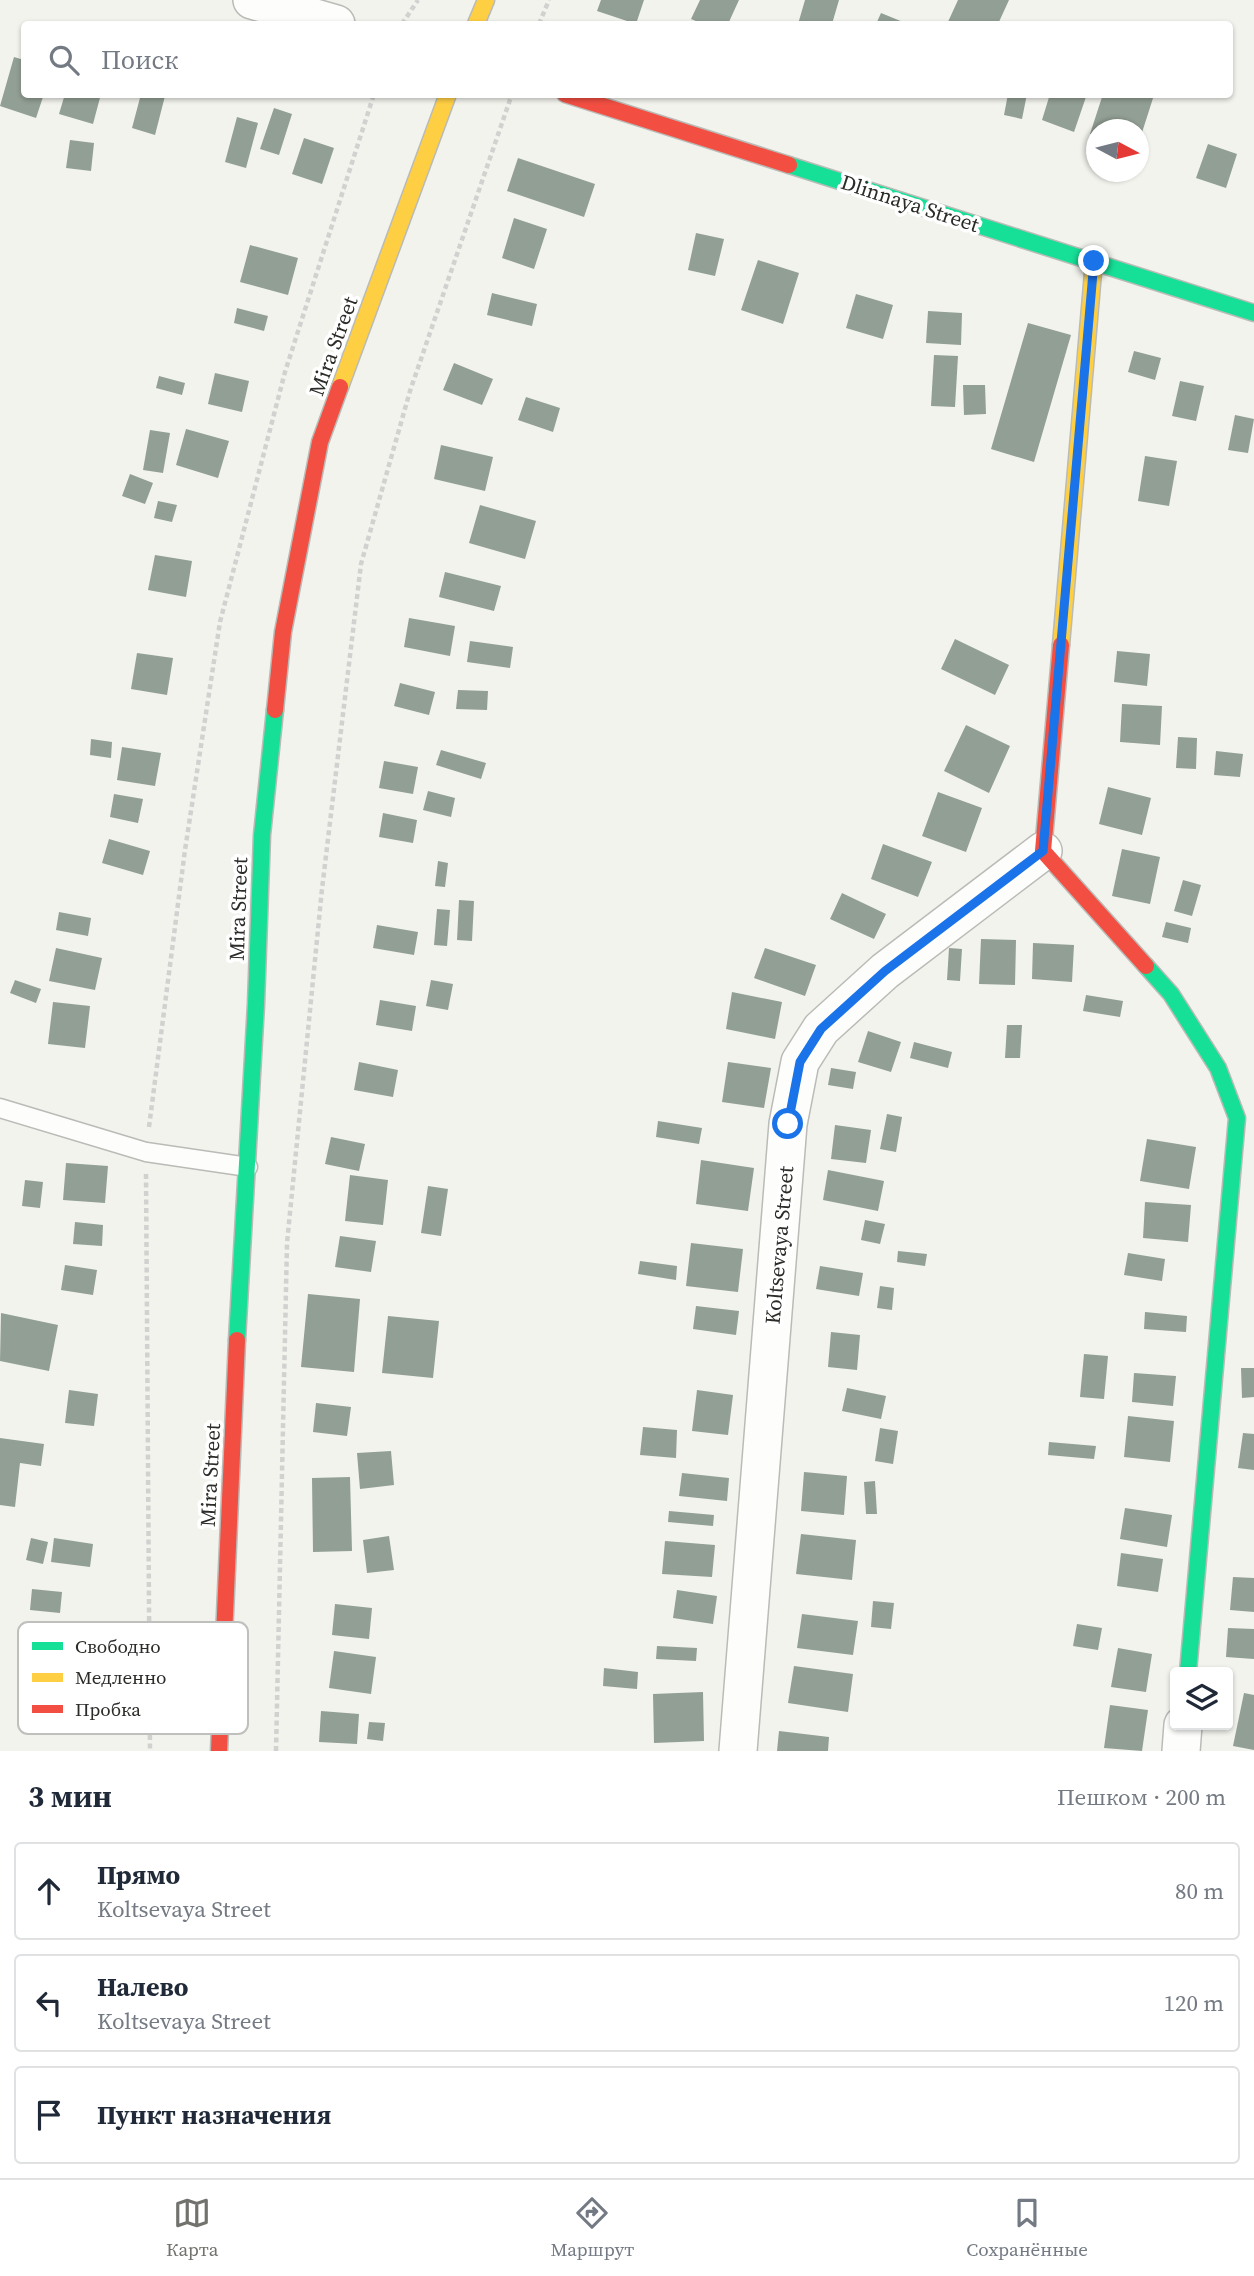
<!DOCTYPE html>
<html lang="ru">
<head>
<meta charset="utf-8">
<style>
	body { margin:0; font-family:"Source Serif 4",serif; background:#f2f2f3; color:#1f2937 }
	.controls { position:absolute; right:21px; bottom:21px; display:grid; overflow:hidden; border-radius:7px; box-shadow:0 2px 5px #0004 }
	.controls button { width:63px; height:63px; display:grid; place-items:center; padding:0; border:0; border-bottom:2px solid #e0e1e3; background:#fff; color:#1f2937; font:35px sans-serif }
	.compass { position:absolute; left:1086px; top:119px; width:63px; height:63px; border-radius:50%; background:#fff; box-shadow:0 2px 5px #0004; rotate:97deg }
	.stop { position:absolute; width:21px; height:21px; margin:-16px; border:5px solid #1a73e8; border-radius:50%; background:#fff }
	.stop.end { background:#1a73e8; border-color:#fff; box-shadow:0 2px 7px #0008 }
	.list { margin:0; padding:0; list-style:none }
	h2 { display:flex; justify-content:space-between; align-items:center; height:91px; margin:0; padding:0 28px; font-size:30px }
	h2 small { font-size:23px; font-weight:400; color:#747a83 }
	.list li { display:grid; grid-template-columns:46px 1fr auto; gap:21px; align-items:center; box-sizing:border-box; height:98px; margin:0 14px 14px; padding:0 14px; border:2px solid #e0e1e3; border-radius:7px }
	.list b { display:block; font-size:26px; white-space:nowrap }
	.list p { margin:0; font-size:23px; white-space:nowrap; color:#747a83 }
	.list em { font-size:23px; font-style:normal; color:#747a83 }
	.icon { flex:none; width:38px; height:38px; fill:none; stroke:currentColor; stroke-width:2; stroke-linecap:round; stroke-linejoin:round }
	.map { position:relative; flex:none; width:1254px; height:1751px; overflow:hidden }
	.search { position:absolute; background:#fff; box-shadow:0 2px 5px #0004; left:21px; right:21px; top:21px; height:77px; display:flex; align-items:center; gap:18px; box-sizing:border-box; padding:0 24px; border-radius:7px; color:#747a83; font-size:26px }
	.sheet { height:427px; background:#fff }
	nav { display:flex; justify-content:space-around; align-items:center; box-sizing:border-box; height:98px; border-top:2px solid #e0e1e3; background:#fff; font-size:19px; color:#747a83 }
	nav a { display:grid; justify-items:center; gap:4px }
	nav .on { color:#71726d }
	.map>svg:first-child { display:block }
	.building { fill:#929f94 }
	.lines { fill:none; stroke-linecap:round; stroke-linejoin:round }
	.lane-casing { stroke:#babbb7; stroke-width:21 }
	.street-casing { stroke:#babbb7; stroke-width:40 }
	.fast-casing { stroke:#babbb7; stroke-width:19 }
	.slow-casing { stroke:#babbb7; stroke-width:19 }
	.jam-casing { stroke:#babbb7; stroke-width:19 }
	.path { stroke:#d1d1d0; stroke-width:4.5; stroke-dasharray:5 3.5; stroke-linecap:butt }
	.lane { stroke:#fdfdfc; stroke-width:18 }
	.street { stroke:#fdfdfc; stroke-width:37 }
	.fast { stroke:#16e098; stroke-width:16 }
	.slow { stroke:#ffcf43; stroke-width:16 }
	.jam { stroke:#f24e42; stroke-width:16 }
	.route { stroke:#1a73e8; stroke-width:9 }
	.labels { text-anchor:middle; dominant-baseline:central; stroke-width:7; stroke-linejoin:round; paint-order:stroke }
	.street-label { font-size:21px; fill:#2b2c28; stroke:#fff }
	.key { fill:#fff; stroke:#bfc0be; stroke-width:2 }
	.key-label { font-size:19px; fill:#2b2c28 }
</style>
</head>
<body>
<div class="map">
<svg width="1254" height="1751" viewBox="0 0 1254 1751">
	<rect width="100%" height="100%" fill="#f2f3ed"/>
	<path class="building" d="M601,0h43l-8,24 -39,-13z
		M700,0h39l-11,24h-25l-12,-5z
		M805,0h34l-7,24h-34z
		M958,0h51l-11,24h-51z
		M881,13l27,11h-32z
		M14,57l10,3v34h20l-8,24 -36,-12z
		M65,94h36l-8,30 -34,-10z
		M141,94l24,2 -10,39 -23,-7z
		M1008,94h19l-5,25 -18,-4z
		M1050,94h37l-13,38 -32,-12z
		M1103,94l51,1 -15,47 -1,-12h-42v6l-6,-2z
		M274,108l18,6 -13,41 -19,-6z
		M237,117l21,6 -12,45 -21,-6z
		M304,138l30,10 -12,36 -30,-10z
		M70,140l24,3 -3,28 -25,-3z
		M1208,144l29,10 -11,34 -30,-10z
		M518,158l77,26 -11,33 -77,-26z
		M514,218l33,11 -13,40 -32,-11z
		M696,233l28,6 -9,37 -27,-6z
		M250,245l48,13 -10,37 -48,-13z
		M758,260l41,13 -16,51 -42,-14z
		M492,293l45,11 -5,22 -45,-11z
		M856,294l37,11 -10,34 -37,-11z
		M237,308l31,8 -4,15 -30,-8z
		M928,311l34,2 -1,32 -35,-2z
		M1028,323l43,12 -37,127 -43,-13z
		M1134,351l27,7 -6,22 -27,-8z
		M934,355l24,1 -3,51 -24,-1z
		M454,363l39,16 -11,26 -39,-15z
		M215,373l34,8 -7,31 -34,-8z
		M159,376l26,7 -3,12 -26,-7z
		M1180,381l24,5 -8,35 -24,-5z
		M963,385h22l1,29 -22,1z
		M526,397l34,11 -7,24 -35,-12z
		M1235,415l19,4 -6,34 -20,-3z
		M186,429l43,12 -11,37 -42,-13z
		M150,430l20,3 -7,40 -20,-3z
		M441,445l52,12 -8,34 -51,-12z
		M1145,456l32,5 -8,45 -31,-5z
		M130,474l23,9 -8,21 -23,-8z
		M158,501l19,4 -5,17 -18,-4z
		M480,505l56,16 -11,38 -56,-16z
		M155,555l37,6 -6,36 -38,-7z
		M445,572l56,14 -7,25 -55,-14z
		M409,618l46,8 -5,30 -46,-9z
		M955,639l54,26 -14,30 -54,-26z
		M470,641l43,6 -3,21 -43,-6z
		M1117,651l33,3 -3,32 -33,-4z
		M137,653l36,5 -6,37 -36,-6z
		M400,683l35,9 -6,23 -35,-9z
		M458,690l30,1 -1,19 -31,-1z
		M1122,704l40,2 -2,39 -40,-3z
		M966,725l44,21 -21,47 -45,-22z
		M1178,737l19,1 -1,31 -20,-1z
		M91,739l21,3 -1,16 -21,-3z
		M122,747l39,6 -6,33 -38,-6z
		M441,750l45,13 -5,16 -45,-14z
		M1216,751l27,3 -3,23 -26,-2z
		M384,761l34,6 -5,27 -34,-6z
		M1108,787l43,11 -9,37 -43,-11z
		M428,791l27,7 -4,19 -28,-7z
		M938,792l44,16 -16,44 -44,-16z
		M114,794l29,5 -5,24 -28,-6z
		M383,813l34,7 -4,23 -34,-6z
		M109,839l41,12 -7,24 -41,-12z
		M883,844l49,18 -14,35 -47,-18z
		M1122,849l38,8 -10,47 -38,-8z
		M438,861l10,2 -3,24 -10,-1z
		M1183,880l18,5 -9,31 -18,-5z
		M842,893l44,21 -12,25 -44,-20z
		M459,900l15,1 -2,40 -15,-1z
		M437,909l13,1 -3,36 -13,-1z
		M59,912l32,6 -3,18 -32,-6z
		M1166,922l25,6 -3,15 -26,-6z
		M377,925l41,7 -4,23 -41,-7z
		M981,939l35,1 -1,45 -36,-1z
		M1033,943l41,2 -2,37 -40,-3z
		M56,948l46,10 -7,32 -46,-9z
		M765,948l51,17 -11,31 -51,-18z
		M949,948l13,1 -2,32 -13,-1z
		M15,980l26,9 -5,14 -26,-10z
		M431,980l22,4 -5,26 -22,-4z
		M732,992l50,10 -7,37 -49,-10z
		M1086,995l37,6 -3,16 -37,-6z
		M380,1000l36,6 -4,25 -36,-6z
		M53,1002l37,4 -5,42 -37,-4z
		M1007,1025h15l-2,33h-15z
		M868,1031l33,11 -10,30 -33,-10z
		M914,1042l38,10 -4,16 -38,-10z
		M359,1062l39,8 -5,27 -39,-7z
		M728,1062l43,6 -7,40 -42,-6z
		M831,1068l25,4 -3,17 -25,-4z
		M887,1114l15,3 -6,35 -16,-3z
		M658,1121l44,7 -3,16 -43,-7z
		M835,1125l36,5 -5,33 -35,-4z
		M331,1137l34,7 -6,27 -34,-7z
		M1147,1139l49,8 -7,42 -49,-8z
		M701,1160l53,8 -6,43 -52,-7z
		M66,1163l42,3 -3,37 -42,-3z
		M828,1170l56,11 -6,30 -55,-11z
		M350,1175l38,5 -5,45 -38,-4z
		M25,1180l18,2 -3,26 -18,-2z
		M428,1186l20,3 -7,47 -20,-3z
		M1145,1202l46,3 -3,37 -45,-4z
		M865,1220l20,4 -5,20 -19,-4z
		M75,1222l28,3 -1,21 -29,-2z
		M340,1236l36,5 -5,31 -36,-5z
		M691,1243l52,6 -5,43 -52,-6z
		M898,1251l29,3 -2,12 -28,-4z
		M1128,1253l37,6 -3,22 -38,-6z
		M640,1261l37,5 -1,14 -38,-6z
		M65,1265l32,5 -4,25 -32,-5z
		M820,1266l43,7 -4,23 -43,-7z
		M880,1286l14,2 -2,22 -15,-2z
		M308,1294l52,5 -6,73 -53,-5z
		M696,1306l43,5 -3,24 -43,-6z
		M1145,1312l42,4 -1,16 -42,-3z
		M1,1313l57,12 -9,46 -49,-10z
		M388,1316l51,5 -6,57 -51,-5z
		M831,1332l29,3 -3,35 -29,-3z
		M1084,1354l24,2 -4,43 -24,-2z
		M1241,1368h13v29l-12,1z
		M1134,1373l42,3 -3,30 -41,-4z
		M847,1388l39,8 -5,23 -39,-8z
		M69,1390l29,4 -4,32 -29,-3z
		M697,1390l36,5 -5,40 -36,-4z
		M316,1403l35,4 -4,29 -34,-4z
		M1128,1416l46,5 -4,41 -46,-5z
		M643,1427l34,3 -1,28 -36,-3z
		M880,1428l18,3 -5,33 -18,-3z
		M1243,1433l11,1v36l-16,-2z
		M0,1438l44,6 -3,22 -21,-3 -5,44 -15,-2z
		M1049,1442l47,4 -2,13 -46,-4z
		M391,1451l3,34 -34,4 -3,-36z
		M804,1472l43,4 -3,39 -43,-4z
		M682,1473l47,5 -2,23 -48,-5z
		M350,1477l2,74 -39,1 -1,-74z
		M875,1481l2,33h-11l-2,-32z
		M1125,1508l47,7 -5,32 -47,-8z
		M669,1511l45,4 -1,11 -45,-4z
		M801,1534l55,6 -4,40 -56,-6z
		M389,1536l5,34 -27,3 -4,-33z
		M31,1538l17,4 -5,22 -17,-4z
		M54,1538l39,6 -3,23 -39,-5z
		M665,1541l50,4 -3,32 -50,-3z
		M1121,1553l42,6 -5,33 -41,-6z
		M1233,1577l21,1v34l-24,-2z
		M32,1589l30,3 -2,21 -30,-3z
		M677,1590l40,6 -4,28 -40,-6z
		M873,1601l21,2 -3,26 -20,-2z
		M335,1604l37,4 -3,31 -37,-4z
		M802,1614l56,7 -5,34 -56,-7z
		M1077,1624l25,4 -4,22 -25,-4z
		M1228,1628l26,1v30l-28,-2z
		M657,1646l40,2 -1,13 -40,-2z
		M1118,1648l34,6 -6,38 -35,-5z
		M334,1651l42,6 -5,37 -42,-6z
		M794,1666l59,8 -5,38 -60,-9z
		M604,1668l34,4 -1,17 -34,-3z
		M703,1692l1,49 -50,2 -1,-49z
		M1244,1693l10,2v55l-21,-4z
		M1110,1705l38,5 -6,41 -38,-3z
		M321,1711l38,3 -2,30 -38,-2z
		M369,1722l16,1 -2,18 -16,-2z
		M779,1731l50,6 -1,14h-51z"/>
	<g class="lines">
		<defs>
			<path id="lane" d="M0,1108l146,44 102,15"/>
			<path id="street" d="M252,0l84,24
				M738,1751l50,-627 12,-62 21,-33 64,-58 158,-120
				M1181,1751l2,-26"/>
			<path id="fast" d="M789,165l465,148
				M1146,966l25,28 47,74 19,50 -49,554
				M237,1340l19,-336 6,-169 13,-125"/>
			<path id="slow" d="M476,24l10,-24
				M340,387l108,-293
				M1061,645l33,-384"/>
			<path id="jam" d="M565,94l224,71
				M1061,645l-18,206 103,115
				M275,710l8,-78 37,-190 20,-55
				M219,1751l18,-411"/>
		</defs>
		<use href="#lane" class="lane-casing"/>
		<use href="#street" class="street-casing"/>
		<use href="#fast" class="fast-casing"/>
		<use href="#slow" class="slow-casing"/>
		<use href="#jam" class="jam-casing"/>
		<path class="path" d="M402,24l16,-24
			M539,24l10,-24
			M149,1127l36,-277 35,-228 65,-250 89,-278
			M146,1174l4,577
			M276,1751l11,-508 35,-354 39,-325 49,-173 102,-297"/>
		<use href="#lane" class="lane"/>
		<use href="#street" class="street"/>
		<use href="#fast" class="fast"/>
		<use href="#slow" class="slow"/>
		<use href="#jam" class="jam"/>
	</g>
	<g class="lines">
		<path class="route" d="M788,1124l12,-62 21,-33 64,-58 158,-120 51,-590"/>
	</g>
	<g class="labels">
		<g class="street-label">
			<text transform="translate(910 203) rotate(18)">Dlinnaya Street</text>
			<text transform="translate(333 346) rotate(-70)">Mira Street</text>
			<text transform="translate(238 909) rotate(-88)">Mira Street</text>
			<text transform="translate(779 1245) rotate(-85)">Koltsevaya Street</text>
			<text transform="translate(210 1475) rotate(-87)">Mira Street</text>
		</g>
	</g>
	<rect x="18" y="1622" width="230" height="112" rx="10" class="key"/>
	<rect x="32" y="1642" width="31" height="8" fill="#16e098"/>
	<rect x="32" y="1673" width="31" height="9" fill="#ffcf43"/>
	<rect x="32" y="1705" width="31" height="8" fill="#f24e42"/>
	<g class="key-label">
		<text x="75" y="1653">Свободно</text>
		<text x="75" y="1684">Медленно</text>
		<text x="75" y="1716">Пробка</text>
	</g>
</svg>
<div class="controls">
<button><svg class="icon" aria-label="layers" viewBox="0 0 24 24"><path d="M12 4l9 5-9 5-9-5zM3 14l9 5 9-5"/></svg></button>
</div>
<svg class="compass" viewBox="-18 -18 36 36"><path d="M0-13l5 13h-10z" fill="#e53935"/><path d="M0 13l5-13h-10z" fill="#747a83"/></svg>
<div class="stop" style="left:788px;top:1124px"></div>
<div class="stop end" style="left:1094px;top:261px"></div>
<div class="search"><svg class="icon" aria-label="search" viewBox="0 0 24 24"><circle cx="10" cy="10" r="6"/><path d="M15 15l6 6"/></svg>Поиск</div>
</div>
<section class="sheet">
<h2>3 мин<small>Пешком · 200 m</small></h2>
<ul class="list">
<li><svg class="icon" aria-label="ahead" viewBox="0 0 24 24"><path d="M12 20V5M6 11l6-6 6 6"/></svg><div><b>Прямо</b><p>Koltsevaya Street</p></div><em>80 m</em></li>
<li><svg class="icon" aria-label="left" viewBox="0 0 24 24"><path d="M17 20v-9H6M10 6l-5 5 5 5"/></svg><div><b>Налево</b><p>Koltsevaya Street</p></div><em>120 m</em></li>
<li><svg class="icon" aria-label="arrive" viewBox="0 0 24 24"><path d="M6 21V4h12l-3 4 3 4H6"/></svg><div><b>Пункт назначения</b></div></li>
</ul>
</section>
<nav>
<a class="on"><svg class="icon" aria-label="map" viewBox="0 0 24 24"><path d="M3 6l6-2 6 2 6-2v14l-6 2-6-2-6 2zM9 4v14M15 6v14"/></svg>Карта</a>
<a><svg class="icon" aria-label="directions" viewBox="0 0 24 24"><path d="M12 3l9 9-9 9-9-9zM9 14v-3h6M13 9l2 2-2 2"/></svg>Маршрут</a>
<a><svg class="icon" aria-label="saved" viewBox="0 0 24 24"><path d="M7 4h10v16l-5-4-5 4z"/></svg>Сохранённые</a>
</nav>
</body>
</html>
